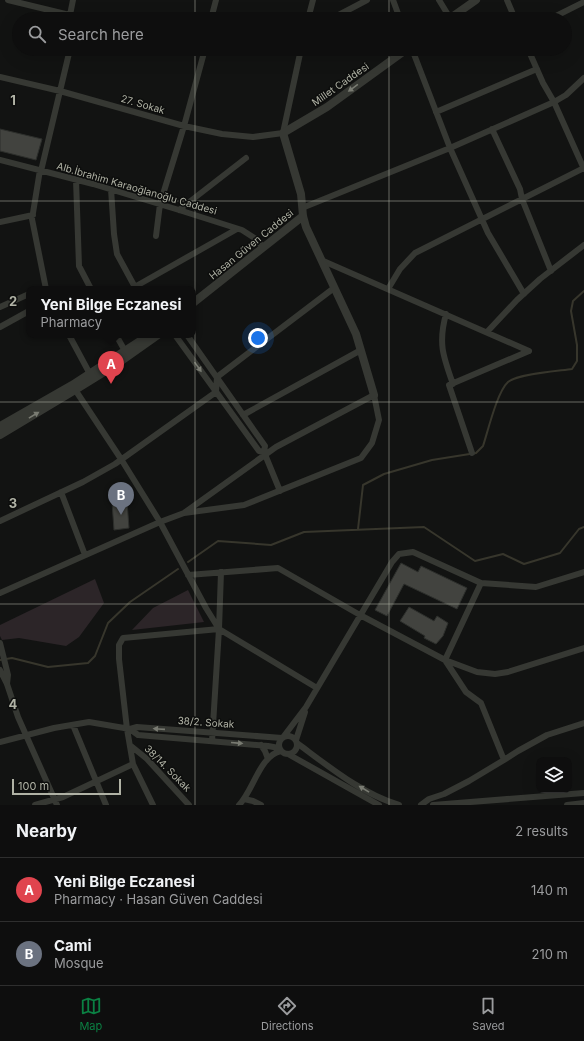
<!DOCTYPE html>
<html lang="en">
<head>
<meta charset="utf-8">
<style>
	body { margin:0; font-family:Inter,sans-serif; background:#1c1c1c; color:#f1f3f6 }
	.controls { position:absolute; right:12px; bottom:12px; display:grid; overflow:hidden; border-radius:8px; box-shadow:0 4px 16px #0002 }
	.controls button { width:36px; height:36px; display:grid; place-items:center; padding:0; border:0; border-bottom:1px solid #2e2e2e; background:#0e0e0e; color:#f1f3f6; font:20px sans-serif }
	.scale { position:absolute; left:12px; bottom:10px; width:109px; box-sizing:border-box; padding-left:4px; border:2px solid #b0b2a5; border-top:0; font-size:11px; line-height:14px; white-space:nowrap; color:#b0b2a5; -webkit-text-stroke:3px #0d0e0d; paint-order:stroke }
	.you { position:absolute; left:258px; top:338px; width:14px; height:14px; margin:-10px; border:3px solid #fff; border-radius:50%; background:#1a73e8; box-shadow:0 0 0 6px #1a73e833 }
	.badge { display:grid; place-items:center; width:26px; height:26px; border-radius:50%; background:#0b8043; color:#fff; font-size:13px; font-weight:700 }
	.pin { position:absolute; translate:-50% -33px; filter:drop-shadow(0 1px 2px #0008) }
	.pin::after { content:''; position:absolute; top:21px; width:14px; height:12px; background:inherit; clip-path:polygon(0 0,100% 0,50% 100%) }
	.popup { position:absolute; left:26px; top:286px; width:170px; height:52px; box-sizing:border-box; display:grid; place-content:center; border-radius:8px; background:#0e0e0e; filter:drop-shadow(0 1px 3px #0005); font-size:13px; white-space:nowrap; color:#9b9c9e }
	.popup b { font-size:15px; color:#f1f3f6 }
	.popup::after { content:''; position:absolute; left:50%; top:100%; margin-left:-8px; border:8px solid transparent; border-top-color:#0e0e0e }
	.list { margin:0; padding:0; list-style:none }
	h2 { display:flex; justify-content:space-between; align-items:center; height:52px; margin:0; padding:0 16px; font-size:17px }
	h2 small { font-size:13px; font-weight:400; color:#9b9c9e }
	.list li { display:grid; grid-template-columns:26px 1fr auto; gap:12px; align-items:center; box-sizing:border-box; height:64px; padding:0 16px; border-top:1px solid #2e2e2e }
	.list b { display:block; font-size:15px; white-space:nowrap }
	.list p { margin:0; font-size:13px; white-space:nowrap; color:#9b9c9e }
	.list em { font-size:13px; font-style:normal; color:#9b9c9e }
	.icon { flex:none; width:22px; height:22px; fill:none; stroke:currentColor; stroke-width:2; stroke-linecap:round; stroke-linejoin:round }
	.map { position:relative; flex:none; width:584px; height:805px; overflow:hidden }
	.search { position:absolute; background:#0e0e0e; box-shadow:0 4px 16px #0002; left:12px; right:12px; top:12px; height:44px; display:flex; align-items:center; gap:10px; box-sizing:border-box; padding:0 14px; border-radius:22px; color:#9b9c9e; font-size:15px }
	.sheet { height:180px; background:#0e0e0e }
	nav { display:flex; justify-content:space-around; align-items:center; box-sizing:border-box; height:56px; border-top:1px solid #2e2e2e; background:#0e0e0e; font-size:11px; color:#9b9c9e }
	nav a { display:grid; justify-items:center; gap:2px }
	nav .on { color:#0b8043 }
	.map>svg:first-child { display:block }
	.green { fill:#2c2528 }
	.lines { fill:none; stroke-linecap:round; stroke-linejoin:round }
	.stream { stroke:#37362c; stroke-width:2 }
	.building { fill:#42433f; stroke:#2d2f2c }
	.minor { stroke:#363833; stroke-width:6 }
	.tertiary { stroke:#363833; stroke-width:8 }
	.oneway { fill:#797b72 }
	.grid { fill:none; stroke:#b0b2a5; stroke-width:1; stroke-opacity:0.55 }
	.labels { text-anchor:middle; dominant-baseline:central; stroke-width:3; stroke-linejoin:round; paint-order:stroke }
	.street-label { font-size:10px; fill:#b0b2a5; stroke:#0d0e0d }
	.grid-label { font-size:13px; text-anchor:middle; font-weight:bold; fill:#b0b2a5; stroke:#0d0e0d; stroke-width:3; stroke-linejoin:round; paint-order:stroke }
</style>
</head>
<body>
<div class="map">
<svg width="584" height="805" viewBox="0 0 584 805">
	<rect width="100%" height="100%" fill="#121312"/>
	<path class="green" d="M95,579l9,24 -25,34 -13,9 -47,-8 -17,2 -2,-4v-11z
		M188,590l16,32 -72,8 21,-22z"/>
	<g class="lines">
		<path class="stream" d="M358,529l5,-44 21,-11 48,-14 44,-7 7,-7c5,-15 14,-54 25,-64 9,-8 50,-11 64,-13l5,-8v-16l-6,-34 2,-10 11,-10
			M188,562l30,-21 53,4 33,-13 120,-5 51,34 28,-7 21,10 36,-11 19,-24 5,-2
			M0,660l12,-2 36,9 40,-4 7,-7 13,-33 22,-21 48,-33"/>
	</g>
	<path class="building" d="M0,129l42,10 -6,21 -36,-9z
		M127,501l2,27 -15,2 -2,-28z
		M401,563l17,9 3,-6 46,22 -10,21 -53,-25 -17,32 -12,-6z
		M409,607l25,14 3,-5 11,7 -5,13 -7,8 -12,-6 1,-2 -25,-15z"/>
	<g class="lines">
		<path class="minor" d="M8,0l78,19
			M393,0l7,19
			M439,0l11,18
			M507,0l8,19
			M70,15l3,-15
			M212,17l10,2
			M211,19l5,-19
			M308,19l5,-19
			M331,19l36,-19
			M550,19l34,-17
			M528,49l15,34 11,19 30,67
			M0,77l60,14 124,35 38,8 31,3 30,-4 18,-84
			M436,112l101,-43
			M492,129l28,60 2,10 29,72
			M0,160l93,24 86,26 63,20 14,9 7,8
			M40,170l-8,49 14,70
			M41,171l29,-122
			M76,180l3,86 12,23
			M111,189l3,45 3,20 19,35
			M302,208l148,-60 -38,-99
			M179,210l67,-52
			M0,222l33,-7
			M156,236l4,-32 24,-78 21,-77
			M321,260l208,91
			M131,289l106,-60
			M388,289l12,-20 15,-16 169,-85
			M524,294l-36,-61 -38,-85 104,-46 12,-7 18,-17
			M0,307l29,-13
			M446,314c-8,29 -3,42 7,70
			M0,327l29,-16
			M487,332l30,-32 23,-21 44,-34
			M69,335l22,41
			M116,335l9,16
			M175,335l84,116 5,1
			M187,335l78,111 -1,6 16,39
			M74,388l47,71 39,63 46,86 13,21 -7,112
			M243,415l118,-65
			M472,453l-23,-68 80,-34
			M61,492l24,63
			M0,521l83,-39 32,-18 101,-72 1,-15 117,-89
			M188,575l90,-7 82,47 85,45 32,12 18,2 13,-2 76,-24
			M481,583l-36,77 21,32 15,11 23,57
			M0,593l160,-71 24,-9 92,-66 98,-52 5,25 -7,23 -11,15 -117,47 -60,8
			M219,629l2,-57
			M0,643l8,32 -1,9
			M0,670l7,14 11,33 39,88
			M73,725l33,80
			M130,729l7,-2 145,11
			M279 745a9 9 0 1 1 18 0a9 9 0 1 1-18 0Z
			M284,736l22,-29 86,-145 7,-8 14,-2 68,31 55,4 48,-15
			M296,740l9,-28
			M0,742l54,-14 35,-6 41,7 8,6 130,11 11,2
			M297,743c31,23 65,51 102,62
			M261,745l4,6 3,8
			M131,746l16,13 42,46
			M288,754l91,51
			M244,799l9,2 8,4
			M35,805l28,-8 70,-33
			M153,805l-20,-41 -6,-35 -8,-70v-14l4,-7 96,-9 98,59
			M239,805c14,-14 21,-50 42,-54
			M421,805l8,-6 15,-5 25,-13 35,-21 14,-9 29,-16 37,-12
			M433,805l151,-12
			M567,805l17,-2"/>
		<path class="tertiary" d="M449,19l27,-19
			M193,303l110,-87
			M374,395l-18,-61 -50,-107 -3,-11 -2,-22 -18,-61 44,-26 80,-58
			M0,426l72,-41 77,-50
			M0,435l75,-45 42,-26 41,-29"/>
	</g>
	<defs><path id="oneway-solid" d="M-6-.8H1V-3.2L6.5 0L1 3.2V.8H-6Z"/></defs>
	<g class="oneway">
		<use href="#oneway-solid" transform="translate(353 88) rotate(144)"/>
		<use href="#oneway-solid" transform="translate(198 367) rotate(55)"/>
		<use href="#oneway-solid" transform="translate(34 415) rotate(-31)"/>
		<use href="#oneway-solid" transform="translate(159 729) rotate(-176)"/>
		<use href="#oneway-solid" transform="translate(237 743) rotate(5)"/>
		<use href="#oneway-solid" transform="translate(364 789) rotate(-149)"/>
	</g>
	<path class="grid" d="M195,0v19M389,0v19M195,49v756M389,49v756M0,201h584M0,402h584M0,604h584"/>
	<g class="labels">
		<g class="street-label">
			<text transform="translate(340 84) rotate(-35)">Millet Caddesi</text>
			<text transform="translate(143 104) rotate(16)">27. Sokak</text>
			<text transform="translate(137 188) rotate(16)">Alb.İbrahim Karaoğlanoğlu Caddesi</text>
			<text transform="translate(251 244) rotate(-39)">Hasan Güven Caddesi</text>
			<text transform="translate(206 722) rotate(4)">38/2. Sokak</text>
			<text transform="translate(168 768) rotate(45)">38/14. Sokak</text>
		</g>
	</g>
	<g class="grid-label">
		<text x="13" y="105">1</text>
		<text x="13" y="306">2</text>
		<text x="13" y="508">3</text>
		<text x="13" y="709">4</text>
	</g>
</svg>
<div class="controls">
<button><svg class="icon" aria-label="layers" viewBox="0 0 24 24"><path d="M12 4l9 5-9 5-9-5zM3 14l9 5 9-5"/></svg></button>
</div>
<div class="scale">100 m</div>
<div class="you"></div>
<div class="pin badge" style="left:111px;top:384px;background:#e0444e">A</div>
<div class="popup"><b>Yeni Bilge Eczanesi</b>Pharmacy</div>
<div class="pin badge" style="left:121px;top:515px;background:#6b7280">B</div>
<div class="search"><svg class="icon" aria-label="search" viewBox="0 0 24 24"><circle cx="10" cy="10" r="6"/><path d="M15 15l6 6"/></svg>Search here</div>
</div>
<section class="sheet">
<h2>Nearby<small>2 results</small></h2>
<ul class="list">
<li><span class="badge" style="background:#e0444e">A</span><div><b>Yeni Bilge Eczanesi</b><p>Pharmacy · Hasan Güven Caddesi</p></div><em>140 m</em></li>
<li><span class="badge" style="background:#6b7280">B</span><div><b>Cami</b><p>Mosque</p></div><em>210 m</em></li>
</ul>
</section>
<nav>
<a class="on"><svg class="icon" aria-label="map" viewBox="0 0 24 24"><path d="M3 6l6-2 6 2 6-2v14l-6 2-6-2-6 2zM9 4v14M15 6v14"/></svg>Map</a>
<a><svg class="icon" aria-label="directions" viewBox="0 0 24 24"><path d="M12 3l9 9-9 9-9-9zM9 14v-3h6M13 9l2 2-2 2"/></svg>Directions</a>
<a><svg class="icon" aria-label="saved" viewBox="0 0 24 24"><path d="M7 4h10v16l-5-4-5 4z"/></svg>Saved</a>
</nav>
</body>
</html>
